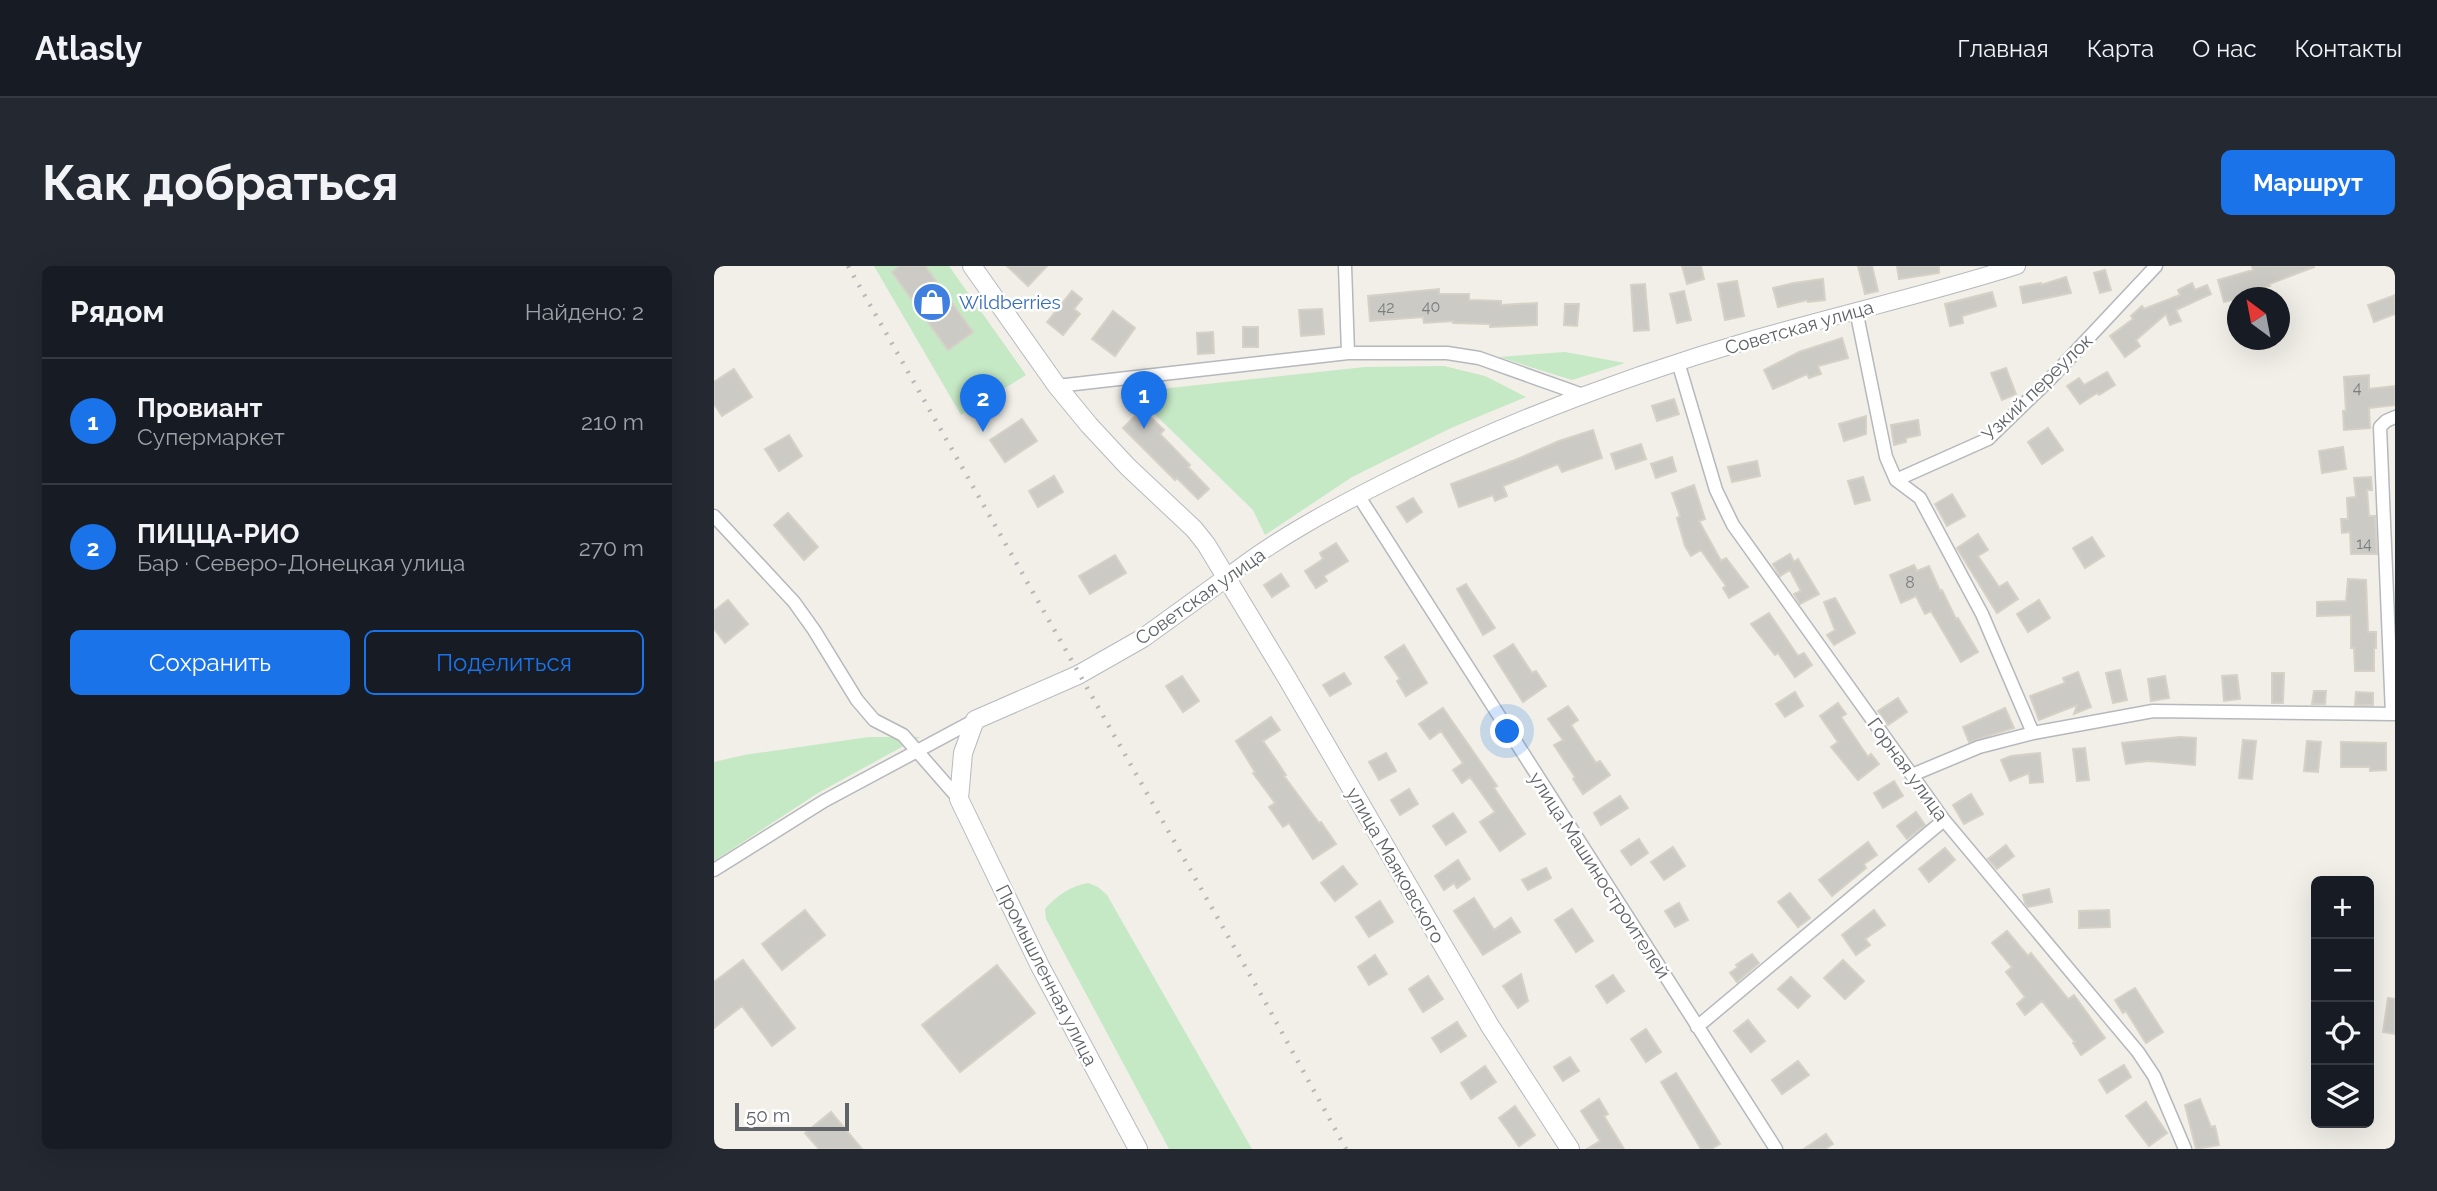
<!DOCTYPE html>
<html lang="ru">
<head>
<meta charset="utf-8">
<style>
	body { margin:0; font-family:Raleway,sans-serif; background:#242831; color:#f1f3f6 }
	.controls { position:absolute; right:21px; bottom:21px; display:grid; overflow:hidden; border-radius:10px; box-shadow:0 7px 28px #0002 }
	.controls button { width:63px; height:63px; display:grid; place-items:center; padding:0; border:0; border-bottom:2px solid #363941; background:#171b24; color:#f1f3f6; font:35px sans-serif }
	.compass { position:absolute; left:1513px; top:21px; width:63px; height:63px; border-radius:50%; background:#171b24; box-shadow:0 7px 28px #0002; rotate:328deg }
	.scale { position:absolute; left:21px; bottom:18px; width:114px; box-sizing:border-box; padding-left:7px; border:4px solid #5f6368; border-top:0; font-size:19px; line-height:24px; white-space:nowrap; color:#5f6368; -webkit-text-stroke:5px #fff; paint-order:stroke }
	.you { position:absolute; left:794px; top:466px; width:24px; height:24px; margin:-18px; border:5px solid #fff; border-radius:50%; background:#1a73e8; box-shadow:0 0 0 10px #1a73e833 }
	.badge { display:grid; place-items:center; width:46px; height:46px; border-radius:50%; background:#1a73e8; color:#fff; font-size:23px; font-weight:700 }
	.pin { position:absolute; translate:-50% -58px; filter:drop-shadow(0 2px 4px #0008) }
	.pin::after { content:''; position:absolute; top:37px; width:24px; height:21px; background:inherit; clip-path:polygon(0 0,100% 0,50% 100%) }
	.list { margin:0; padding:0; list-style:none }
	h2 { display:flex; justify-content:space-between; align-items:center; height:91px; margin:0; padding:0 28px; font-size:30px }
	h2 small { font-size:23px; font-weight:400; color:#9ea1a6 }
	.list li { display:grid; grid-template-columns:46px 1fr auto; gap:21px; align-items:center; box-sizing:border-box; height:126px; padding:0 28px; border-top:2px solid #363941 }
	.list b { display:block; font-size:26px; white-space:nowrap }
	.list p { margin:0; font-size:23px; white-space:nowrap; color:#9ea1a6 }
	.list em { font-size:23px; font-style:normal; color:#9ea1a6 }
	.actions { display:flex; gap:14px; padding:21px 28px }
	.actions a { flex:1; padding:16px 0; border:2px solid #1a73e8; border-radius:10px; text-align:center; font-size:24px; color:#1a73e8 }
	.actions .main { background:#1a73e8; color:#fff }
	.icon { flex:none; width:38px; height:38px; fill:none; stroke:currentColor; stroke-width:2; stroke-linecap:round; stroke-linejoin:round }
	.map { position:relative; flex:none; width:1681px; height:883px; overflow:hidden; border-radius:10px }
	header { display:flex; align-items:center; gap:42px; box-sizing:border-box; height:98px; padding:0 35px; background:#171b24; border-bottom:2px solid #363941 }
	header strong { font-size:33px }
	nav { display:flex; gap:38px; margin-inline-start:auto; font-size:24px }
	.intro { display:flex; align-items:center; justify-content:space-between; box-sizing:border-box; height:168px; padding:0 42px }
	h1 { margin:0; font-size:49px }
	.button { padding:18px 32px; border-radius:10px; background:#1a73e8; color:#fff; font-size:24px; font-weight:700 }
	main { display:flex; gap:42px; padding:0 42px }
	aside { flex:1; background:#171b24; border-radius:10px; box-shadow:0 7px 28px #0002 }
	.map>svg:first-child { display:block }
	.green { fill:#c5e8c5 }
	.building { fill:#cccac5; stroke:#d6d1c6; stroke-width:2 }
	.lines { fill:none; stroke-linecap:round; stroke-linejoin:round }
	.minor-casing { stroke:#b5b8bc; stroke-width:15 }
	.tertiary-casing { stroke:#b5b8bc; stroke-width:18 }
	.secondary-casing { stroke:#b6babf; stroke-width:20 }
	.minor { stroke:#fff; stroke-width:12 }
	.tertiary { stroke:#fff; stroke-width:16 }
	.secondary { stroke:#fff; stroke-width:18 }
	.rail { stroke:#b6b7b8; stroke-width:4.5; stroke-dasharray:2 9; stroke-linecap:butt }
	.labels { text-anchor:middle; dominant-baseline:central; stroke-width:5; stroke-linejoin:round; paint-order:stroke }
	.number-label { font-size:16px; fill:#7a7d7f }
	.shop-label { font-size:19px; fill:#366cbe; stroke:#fff; text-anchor:start }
	.street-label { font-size:19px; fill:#5f6368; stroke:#fff }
</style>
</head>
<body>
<header>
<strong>Atlasly</strong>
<nav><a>Главная</a><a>Карта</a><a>О нас</a><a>Контакты</a></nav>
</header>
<div class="intro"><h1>Как добраться</h1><a class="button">Маршрут</a></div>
<main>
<aside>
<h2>Рядом<small>Найдено: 2</small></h2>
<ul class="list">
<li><span class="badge">1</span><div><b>Провиант</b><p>Супермаркет</p></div><em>210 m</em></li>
<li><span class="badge">2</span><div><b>ПИЦЦА-РИО</b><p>Бар · Северо-Донецкая улица</p></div><em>270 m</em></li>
</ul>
<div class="actions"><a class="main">Сохранить</a><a>Поделиться</a></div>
</aside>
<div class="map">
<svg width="1681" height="883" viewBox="0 0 1681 883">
	<rect width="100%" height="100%" fill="#f1efe8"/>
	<path class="green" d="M160,0h75l77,109 -65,40z
		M851,86l60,11 -53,17 -73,-23z
		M730,100l41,10 41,21 -75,31 -99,49 -87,58 -12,-25 -121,-118 233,-25z
		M155,471h51l-102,56 -104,68v-99l30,-7z
		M374,617l10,4 9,8 145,254h-83l-123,-230 -1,-10c11,-13 26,-23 43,-26z"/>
	<path class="building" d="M186,0h25l48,66 -25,18 -56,-78z
		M293,0h40l-19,20z
		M968,0h19l3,13 -17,5z
		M1144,0h14l6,25 -13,3z
		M1183,0h42v7l-40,6z
		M1538,0h62v1l-45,17 1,2 -25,5 2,5 -23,6 -6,-22 35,-10z
		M1391,4l6,20 -11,3 -6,-20z
		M1352,11l5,16 -48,10 -3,-16 21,-4v2z
		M1109,13l2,21 -17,2 -1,-2 -29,7 -5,-19 21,-5z
		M1023,15l7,35 -19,4 -7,-36z
		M1478,17l3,7 12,-5 4,9 -35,16 5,11 -11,4 -4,-11 -30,26 4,6 -15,11 -15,-21 23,-17 -2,-3 11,-10 2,3 36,-14 -2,-5z
		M931,18l4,46 -15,1 -3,-46z
		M725,23v5h30v6l32,1v4l36,-2v22l-47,2v-3l-37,-1v-2l-29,2 -1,-6 -53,4 -2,-25z
		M358,25l10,8 -8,10 6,5 -17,21 -16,-13z
		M970,25l7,29 -14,3 -7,-29z
		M1278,26l4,14 -34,10 1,7 -13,3 -5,-22z
		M1681,29v19l-21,8 -6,-17z
		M851,38h14l-2,22 -13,-1z
		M608,43l2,25 -23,2 -2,-26z
		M399,45l22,17 -20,28 -23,-17z
		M529,61h15v20h-15z
		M499,66l1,21 -16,1 -1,-21z
		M1128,72l6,20 -30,8 3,8 -12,4 -2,-4 -34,15 -9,-19 35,-18z
		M1292,102l10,26 -14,6 -11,-27z
		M20,103l18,28 -30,19 -8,-12v-22z
		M1393,106l8,13 -16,10 -2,-2 -17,11 -13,-18 12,-8 5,7z
		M1655,109v14l26,-3v19l-26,3 1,20 -26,2 -1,-19h3l-2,-34z
		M960,133l5,15 -22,7 -5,-15z
		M428,143l22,21 -4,4 30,31 -2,2 21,22 -11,10 -21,-21 -2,2 -52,-52z
		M1152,150v18l-22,7 -5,-17z
		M308,153l15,22 -32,21 -15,-22z
		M1204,154l2,15 -14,3v4l-12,3 -3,-20z
		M1334,162l15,22 -21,14 -14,-22z
		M879,164l9,28 -40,14 -4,-8 -55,22 4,10 -12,5 -2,-6 -34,12 -8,-23 64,-24 44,-19z
		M75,169l13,21 -23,15 -14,-22z
		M927,178l5,15 -30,10 -5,-15z
		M1629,181l3,22 -24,4 -3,-22z
		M958,191l4,14 -20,7 -5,-14z
		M1043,195l3,15 -28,6 -4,-15z
		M340,210l9,16 -25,15 -9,-16z
		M1149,211l7,23 -15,4 -7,-23z
		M1657,211l1,13h-5l2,26h6l2,38h-26l-1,-22 -8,1 -1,-14h7l-1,-21 9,-1 -2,-19z
		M980,219l11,34 -6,2 22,40 5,-3 22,29 -19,11 -6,-10 3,-2 -25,-36 -10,6 -6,-10 -8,-28 3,-2 -8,-23z
		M1238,228l13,22 -18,10 -12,-22z
		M699,232l9,14 -15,10 -10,-15z
		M74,247l30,34 -14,13 -30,-35z
		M1264,268l10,16 -10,6 21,31 8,-5 11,17 -21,14 -40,-65z
		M1378,271l12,19 -19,12 -12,-20z
		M622,277l12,18 -24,15 3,5 -11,7 -11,-17 18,-12 -3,-6z
		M1076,288l4,8 4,-3 21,35 -19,10 -6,-10 7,-3 -11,-21 -10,6 -7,-12z
		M401,289l11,18 -36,21 -11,-18z
		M1200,299l3,6 12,-5 11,25 2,-1 14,29 2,-1 20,34 -17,10 -30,-51 -6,3 -9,-18 -15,7 -11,-28z
		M567,308l8,12 -17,11 -8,-12z
		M1634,313l18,1 2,52h8v16h-2v23h-19l-1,-23h-3v-33l-34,1v-14l29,-1z
		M752,318l29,44 -12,7 -26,-46z
		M1121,332l20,35 -21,12 -7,-10 8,-5 -11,-28z
		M14,334l20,24 -23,19 -11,-14v-18z
		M1325,334l11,18 -22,14 -11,-18z
		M1055,347l29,43 6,-3 8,12 -17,12 -17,-24 -3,2 -24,-31z
		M799,378l19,29 4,-2 10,15 -23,16 -29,-46z
		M690,379l23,38 -21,13 -9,-15 3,-2 -15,-22z
		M1406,404l7,30 -14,3 -7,-30z
		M1364,406l13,35 -17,7 3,-9 -38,15 -9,-24 35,-13 -2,-5z
		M630,407l7,11 -21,12 -7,-11z
		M1558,407h12l-1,30h-11z
		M1523,409l3,24 -16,2 -2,-25z
		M468,410l17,25 -16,11 -17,-26z
		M1451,410l4,22 -18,3 -3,-22z
		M1600,425h12l-1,13h-13z
		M1081,426l8,14 -18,11 -9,-13z
		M1642,426l17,1v12h-18z
		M1184,432l9,14 -19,13 -10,-14z
		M1124,437l8,11 -5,3 27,40 3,-3 8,10 -21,16 -27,-33 7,-5 -18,-26z
		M854,440l10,14 -7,5 25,38 4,-2 10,14 -27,19 -10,-15 2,-2 -21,-32 9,-5 -15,-21z
		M729,442l54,78 -3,2 31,46 -25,17 -20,-29 15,-10 -25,-35 -8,6 -9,-13 10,-7 -22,-32 -11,8 -11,-15z
		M1291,442l9,20 -45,14 -6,-15z
		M557,451l9,13 -17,11 23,34 -2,1 35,47 2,-1 15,22 -23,15 -24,-36 -6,4 -14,-20 6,-4 -22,-30 2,-1 -19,-31z
		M1466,471l16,1 -1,27 -47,-4 -22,3 -4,-21z
		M1529,474l13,1 -4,38 -13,-1z
		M1593,475l14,1 -3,30 -14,-1z
		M1627,476l45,1v27l-16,1v-4h-29z
		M1371,482l4,32 -12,1 -4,-32z
		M672,487l10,18 -17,9 -10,-18z
		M1326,487l3,29 -13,1 -1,-10 -19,8 -9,-21 10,-4z
		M1180,515l9,15 -20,12 -9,-15z
		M695,523l9,15 -18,11 -9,-15z
		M1257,528l12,20 -19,10 -11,-19z
		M906,530l8,12 -27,17 -7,-12z
		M1202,546l9,13 -18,14 -10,-13z
		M739,547l13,19 -20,13 -13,-19z
		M925,573l9,14 -17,12 -10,-14z
		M1154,576l9,13 -13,9 2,4 -34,28 -13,-16z
		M1292,579l8,11 -17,13 -9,-10z
		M959,581l12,19 -21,14 -13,-18z
		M1231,582l10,12 -26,22 -10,-13z
		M744,594l12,19 -13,9 -3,-5 -10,7 -9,-14z
		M629,600l14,18 -22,17 -14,-18z
		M832,602l5,10 -23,12 -6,-10z
		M1335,623l3,13 -24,5 -3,-4 -2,-8z
		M1076,627l20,25 -12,9 -20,-25z
		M760,632l20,32 17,-12 9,14 -37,23 -29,-44z
		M666,635l13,21 -24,15 -13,-20z
		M965,637l9,17 -13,7 -10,-16z
		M858,643l21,32 -17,11 -21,-32z
		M91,644l20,25 -43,35 -20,-26z
		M1160,644l11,15 -20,14 5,6 -14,10 -14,-20z
		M1395,644l1,17 -31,1v-17z
		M1293,665l21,25 3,-3 37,46 6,-4 31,43 -24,17 -8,-12 2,-1 -33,-41 -17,14 -8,-11 8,-7 -19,-25 6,-5 -20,-24z
		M1038,688l7,9 -22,19 -7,-9 8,-6 -2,-2z
		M661,689l12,19 -18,11 -11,-18z
		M29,694l52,68 -23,18 -30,-40 -28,22v-46z
		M1129,694l21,21 -19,18 -21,-21z
		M283,699l38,48 -75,59 -38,-47z
		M807,708l7,27 -10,7 -15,-22z
		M899,709l11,16 -17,12 -11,-17z
		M714,710l15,23 -20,13 -14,-23z
		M1077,711l19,19 -12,12 -20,-19z
		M1421,722l28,44 -17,11 -20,-32 -3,2 -8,-13z
		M1674,732l7,1v35l-12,-2z
		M1034,754l17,21 -14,11 -17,-21z
		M743,756l9,14 -25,16 -9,-14z
		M932,763l15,23 -15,10 -15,-23z
		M856,791l9,14 -16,10 -9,-14z
		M1084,795l11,14 -27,19 -10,-14z
		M1410,799l7,12 -24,16 -8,-13z
		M771,800l11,16 -25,17 -10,-16z
		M962,807l44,71 -9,5h-10l-40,-67z
		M885,833l9,15 -4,2 20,33h-37l13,-8 -19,-30z
		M1486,833l11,28 4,-1 4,19 -23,4 -11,-44z
		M1432,836l21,31 -18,13 -23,-30z
		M801,840l20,29 -16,11 -20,-28z
		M117,846l31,37h-43l-14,-16z
		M1112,868l7,10 -8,5h-21z"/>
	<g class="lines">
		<defs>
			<path id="minor" d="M631,0l3,87
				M1142,44l30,147 10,23 24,18 62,116 51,119
				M964,96l38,128 17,35 211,295 194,232 16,24 31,73
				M343,120l291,-33h99l32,5 104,37
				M1182,214l92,-41 61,-59 107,-114
				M644,229l418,654
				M0,250l80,86 20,28 43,70 17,20 29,15 56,64
				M1678,448l-12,-287 6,-6 9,-4
				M1198,509l67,-28 54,-14 120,-22 242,3
				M0,604l110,-69 151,-81
				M983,761l247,-207"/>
			<path id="tertiary" d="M512,312c50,-40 109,-71 167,-100 117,-58 239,-104 364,-140 87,-25 175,-45 260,-72"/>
			<path id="secondary" d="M258,0l85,120 32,39 39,42 66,62 12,15 81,134 203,348 80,123
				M424,883l-98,-183 -81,-167 4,-46 12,-33 103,-45 65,-37 83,-60"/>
		</defs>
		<use href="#minor" class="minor-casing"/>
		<use href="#tertiary" class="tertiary-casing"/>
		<use href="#secondary" class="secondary-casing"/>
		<use href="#minor" class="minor"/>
		<use href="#tertiary" class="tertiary"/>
		<use href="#secondary" class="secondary"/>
		<path class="rail" d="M134,0l415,732 83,151"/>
	</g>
	<defs>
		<symbol id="shop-disc" viewBox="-11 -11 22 22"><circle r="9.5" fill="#3f7fe0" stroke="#fff"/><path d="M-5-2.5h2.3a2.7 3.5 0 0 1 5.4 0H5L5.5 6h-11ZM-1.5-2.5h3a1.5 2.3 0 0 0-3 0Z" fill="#fff"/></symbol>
	</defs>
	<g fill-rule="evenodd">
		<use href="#shop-disc" x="196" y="14" width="44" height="44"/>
	</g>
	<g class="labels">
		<g class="number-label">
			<text x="717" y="40">40</text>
			<text x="672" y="41">42</text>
			<text x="1643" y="121">4</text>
			<text x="1650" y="277">14</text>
			<text x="1196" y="316">8</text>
		</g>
		<g class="shop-label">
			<text x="245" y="36">Wildberries</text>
		</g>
		<g class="street-label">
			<text transform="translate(1085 61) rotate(-16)">Советская улица</text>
			<text transform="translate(1323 121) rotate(-44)">Узкий переулок</text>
			<text transform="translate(486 330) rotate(-35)">Советская улица</text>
			<text transform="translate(1194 503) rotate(54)">Горная улица</text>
			<text transform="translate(682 599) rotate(60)">улица Маяковского</text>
			<text transform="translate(886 609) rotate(57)">улица Машиностроителей</text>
			<text transform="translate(333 709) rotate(63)">Промышленная улица</text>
		</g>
	</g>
</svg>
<div class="controls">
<button>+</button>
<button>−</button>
<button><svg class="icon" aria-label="locate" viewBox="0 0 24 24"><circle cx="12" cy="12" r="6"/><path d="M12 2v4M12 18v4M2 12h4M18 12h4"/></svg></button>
<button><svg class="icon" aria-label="layers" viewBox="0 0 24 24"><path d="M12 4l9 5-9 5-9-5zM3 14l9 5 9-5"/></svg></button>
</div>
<svg class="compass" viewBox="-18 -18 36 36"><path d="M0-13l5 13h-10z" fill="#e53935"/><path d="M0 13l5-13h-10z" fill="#9ea1a6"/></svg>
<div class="scale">50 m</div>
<div class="you"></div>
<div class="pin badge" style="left:430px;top:163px">1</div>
<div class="pin badge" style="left:269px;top:166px">2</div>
</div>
</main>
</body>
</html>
